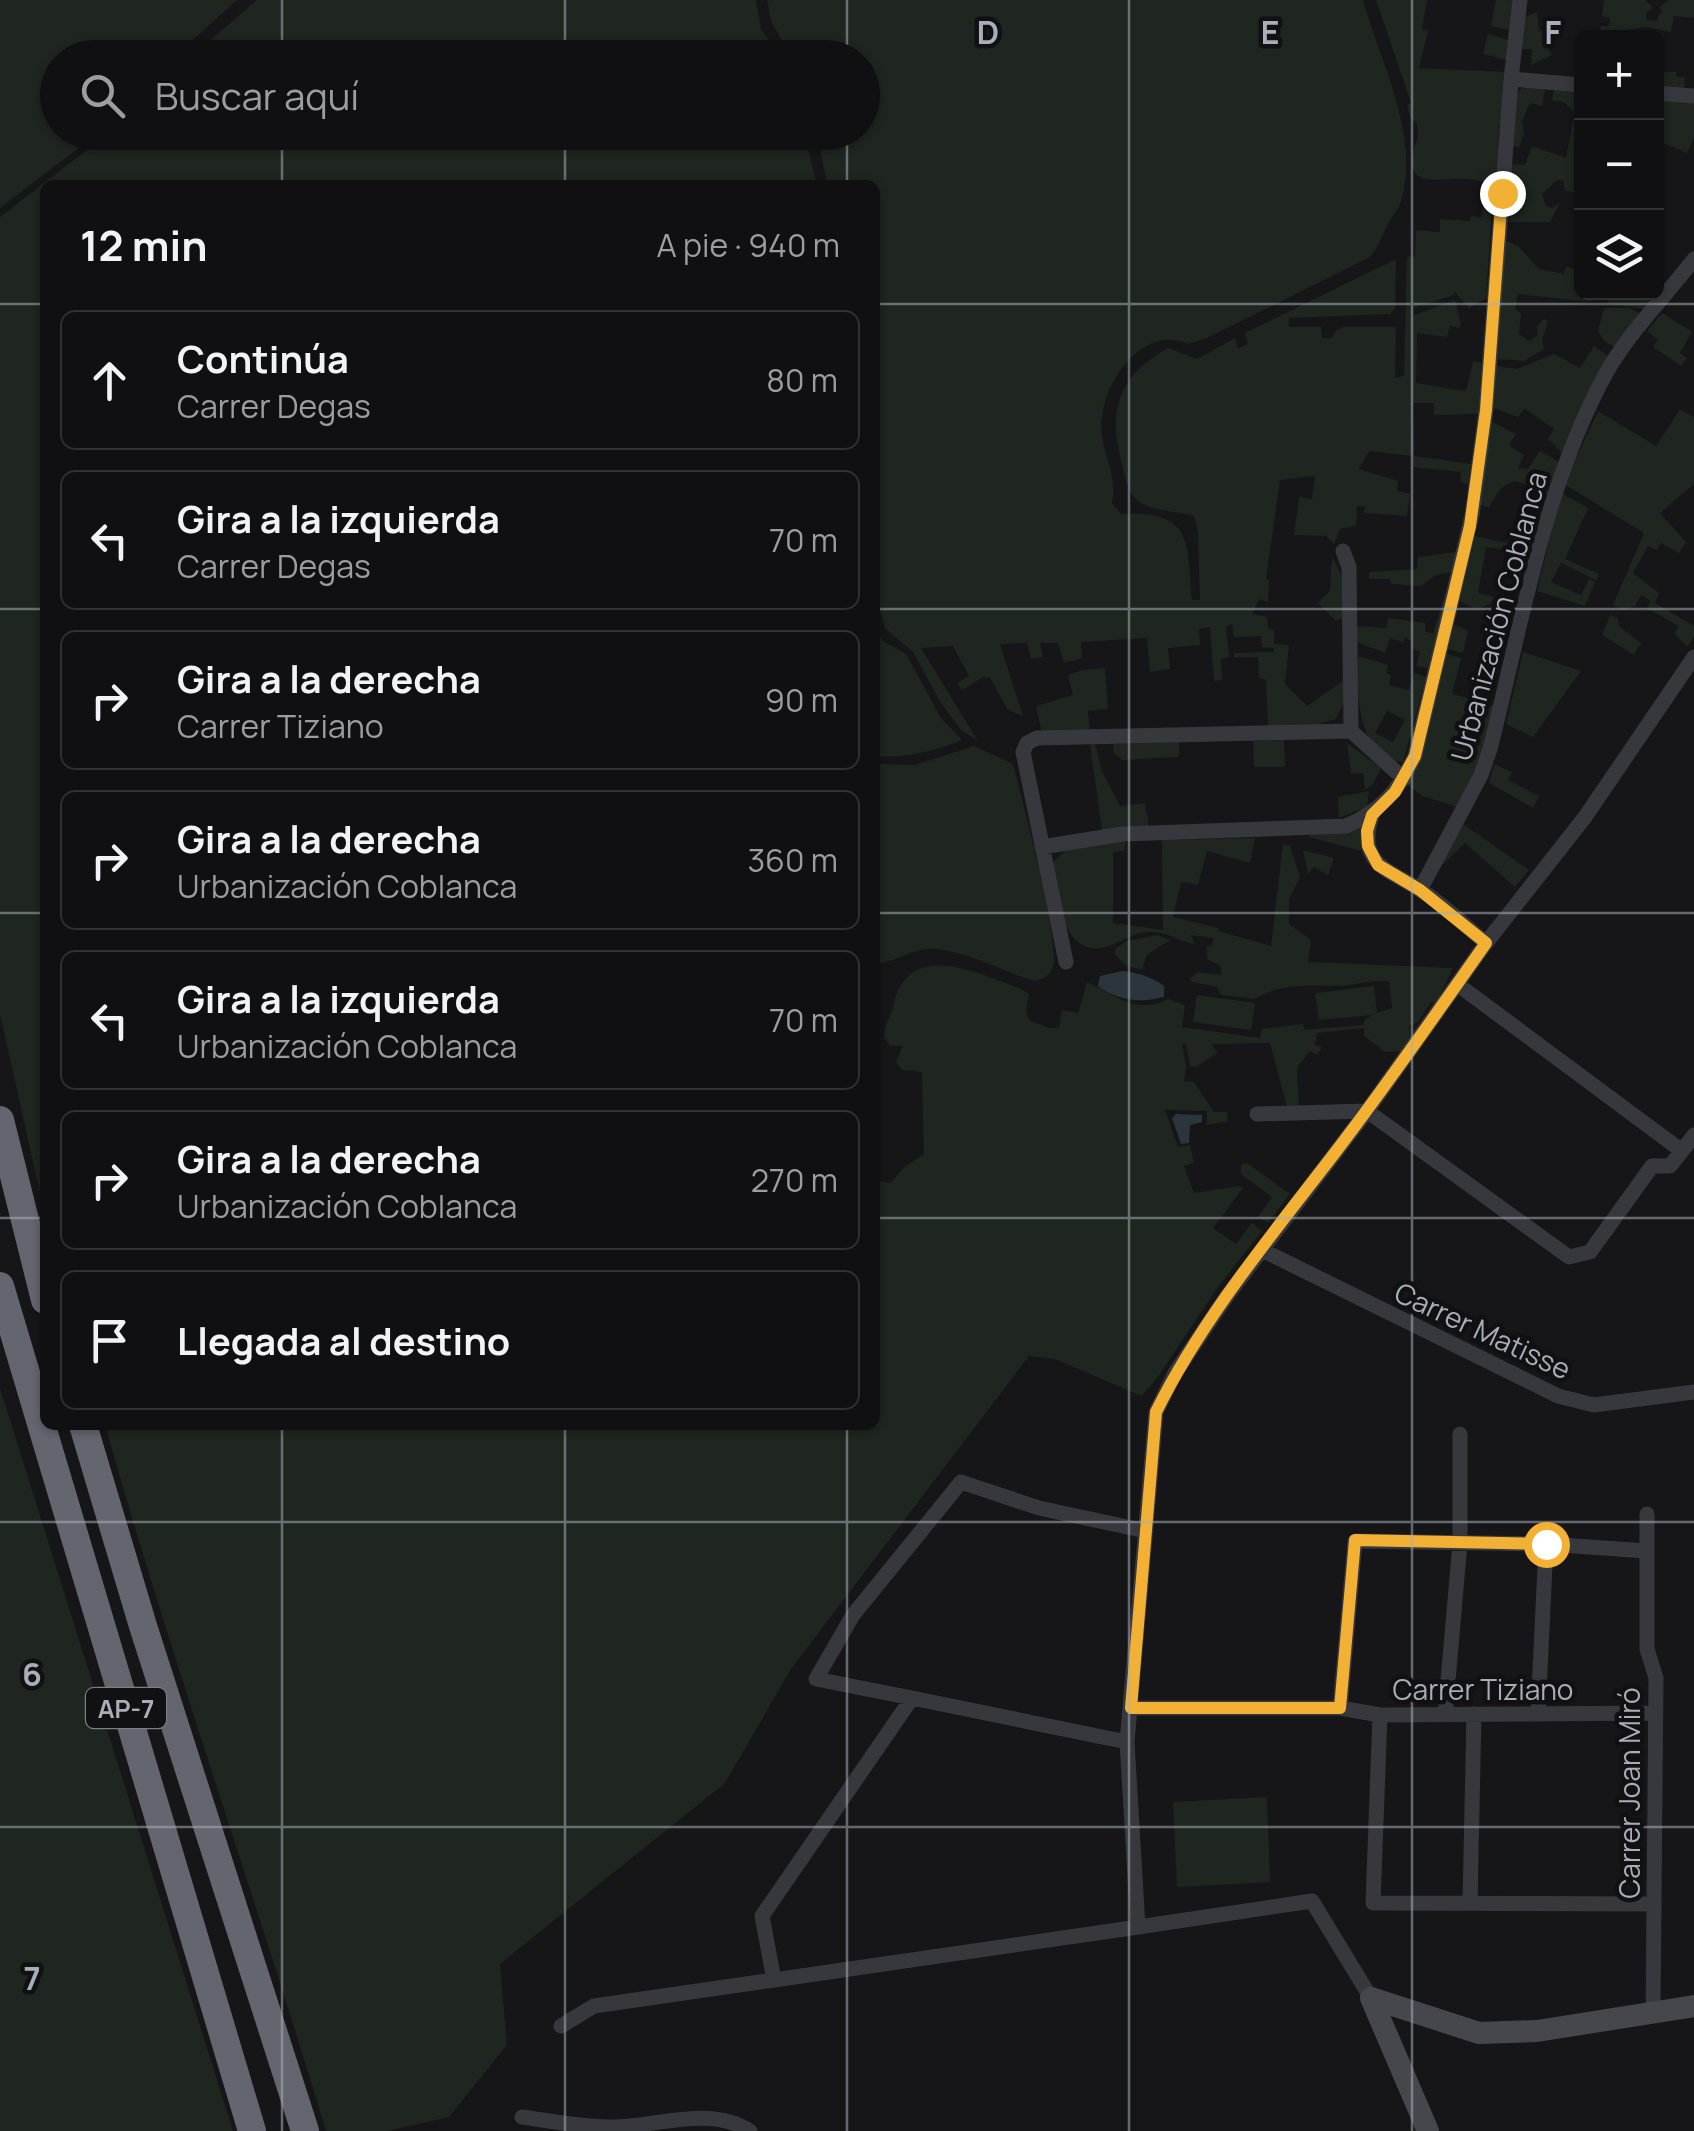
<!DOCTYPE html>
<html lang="es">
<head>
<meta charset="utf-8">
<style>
	body { margin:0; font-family:Manrope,sans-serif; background:#1e1e20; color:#f1f3f6 }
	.controls { position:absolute; right:30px; top:30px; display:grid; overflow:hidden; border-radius:15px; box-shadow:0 2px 8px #0004 }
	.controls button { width:90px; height:90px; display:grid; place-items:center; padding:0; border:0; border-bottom:2px solid #303032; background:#101012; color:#f1f3f6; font:50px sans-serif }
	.stop { position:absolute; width:30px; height:30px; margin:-22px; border:8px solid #f2b134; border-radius:50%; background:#fff }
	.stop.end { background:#f2b134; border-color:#fff; box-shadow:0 2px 10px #0008 }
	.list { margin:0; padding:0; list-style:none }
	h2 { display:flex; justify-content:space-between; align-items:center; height:130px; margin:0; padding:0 40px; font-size:42px }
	h2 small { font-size:32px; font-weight:400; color:#9c9d9f }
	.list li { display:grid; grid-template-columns:65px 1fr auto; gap:30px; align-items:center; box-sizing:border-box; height:140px; margin:0 20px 20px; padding:0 20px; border:2px solid #303032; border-radius:15px }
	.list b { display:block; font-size:38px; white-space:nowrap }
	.list p { margin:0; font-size:32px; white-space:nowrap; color:#9c9d9f }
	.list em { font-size:32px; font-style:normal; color:#9c9d9f }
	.icon { flex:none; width:55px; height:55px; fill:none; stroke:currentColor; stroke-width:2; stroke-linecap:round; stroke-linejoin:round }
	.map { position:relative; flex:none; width:1694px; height:2131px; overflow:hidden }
	.search { position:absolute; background:#101012; box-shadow:0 2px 8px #0004; left:40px; top:40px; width:840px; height:110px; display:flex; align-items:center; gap:25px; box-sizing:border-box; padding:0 35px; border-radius:55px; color:#9c9d9f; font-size:38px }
	.panel { position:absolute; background:#101012; box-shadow:0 2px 8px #0004; left:40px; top:180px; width:840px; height:1250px; border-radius:15px }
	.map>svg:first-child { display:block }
	.green { fill:#1e261f; fill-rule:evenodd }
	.water { fill:#2c353c }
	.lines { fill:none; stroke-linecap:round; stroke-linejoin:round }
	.street { stroke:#37383d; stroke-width:15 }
	.secondary { stroke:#45474d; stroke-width:22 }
	.highway { stroke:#63666e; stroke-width:28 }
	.route { stroke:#f2b134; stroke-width:12 }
	.grid { fill:none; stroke:#a8adb8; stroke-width:2.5; stroke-opacity:0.55 }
	.labels { text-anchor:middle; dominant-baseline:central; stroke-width:9; stroke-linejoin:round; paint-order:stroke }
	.shield { fill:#111113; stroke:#7b7e86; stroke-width:2.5 }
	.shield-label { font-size:25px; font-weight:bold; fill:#a8adb8 }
	.street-label { font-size:28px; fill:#a8adb8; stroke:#111113 }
	.grid-label { font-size:32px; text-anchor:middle; font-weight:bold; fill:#a8adb8; stroke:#111113; stroke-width:9; stroke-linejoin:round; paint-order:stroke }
</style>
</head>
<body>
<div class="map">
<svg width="1694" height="2131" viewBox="0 0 1694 2131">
	<rect width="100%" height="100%" fill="#161618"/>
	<path class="green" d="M0,0h237l-63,57 -116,1v74l35,1 -12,13 -81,62z
		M257,0h499l5,29 20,28h-590z
		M767,0h596c17,61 59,139 37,204 -2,6 -9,13 -12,20 -7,12 -9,23 -18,33l-163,81 -19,6c-48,-22 -92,47 -86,91 3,26 15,39 10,68l9,11c73,-3 66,28 71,86h8l-2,-69 -4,-15c-18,-6 -48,-4 -60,-19 -8,-9 -10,-26 -13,-37 -14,-52 0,-86 47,-112l29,11 38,-21 3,11 10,-5 -3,-11 151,-74 -1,50 -5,5 -101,4v9h32l1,11h10l4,-8 8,-3h52l-1,51 9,-2 3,-119 8,-1 1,-26 24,2v-13l30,2 1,-5 11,1 1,-12 9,1 -6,92 -17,10 -15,-17v4l-41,13 1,7 41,-15 6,24 -1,4 -10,-2 -3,11 -30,-4 -1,50 50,8 7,-30 9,1 -4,52 -44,1v-12h-21l1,53 57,8 -3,21 -8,-4 1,-9 -48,-5v-11l-44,-5 -10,18 39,12 -1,10 13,3 -3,22 -43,-3 1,-7h-8l-1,20 -16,3 -6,15 -8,-8 -32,-1 5,-38 13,2 3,-23 -35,4 -14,99 3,1 -1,22 -9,-3 -7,15 15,3 1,11 6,2v14l15,1 -4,39 22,22 37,-26 -1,24 -7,15 -21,6 -47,1 -2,-46 -7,-2 -1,-21h-24v-4l40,-1v-4l-12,-1 -1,-11 -27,1 -2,-13 -6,2 3,31 -8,2 1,21 -8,1 -4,-54 -11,2 1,16 -32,3 2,21 -20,3 -3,-34 -66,4 1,16 -18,5 -6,-20h-18l3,14 -12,2 -4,-16 -27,1 23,72 -15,-6 -18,-32 -7,-1 -21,13 -5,-7 12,-7 -16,-30 -32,2 57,93 -17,-11 -20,-27 -28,-51 -28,-24 -10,-34v-409h-48l-10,-52 45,-1v-74l-71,-1 -20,-36z
		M1376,0h51l-5,29 6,2 -9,37 85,4 -2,27 4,4 -2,15 -5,7 -3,59c-13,-2 -28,-6 -41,-5 -15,0 -45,7 -43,-20 1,-16 10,-19 4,-37l-5,-3 -4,-14 4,-2z
		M1496,0h17l-3,30 -19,-4z
		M1604,0h41l8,8 -6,4 -1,8 11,1 2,-7 3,-1 -2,-6 8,-7h26v18l-20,-2 -3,16 -25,-5 -40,6 -6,-2 1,-5h8l1,-8 -8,-2z
		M1537,12l2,19 4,-1 3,7 -3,2 9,16 -21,10 1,-16h-11l4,-32z
		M1488,34l20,6 -2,20 -23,-6z
		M1660,67v5h17l-1,5h9l-1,11 -27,-3v-16z
		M1523,87l22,2 -3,17 -12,-3 -8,18 2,13 -5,13 -8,-1 4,-52z
		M1554,90l27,2v101l-16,-2 -2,-10 -6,-1 -15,14 4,12 6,2 8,-5 -10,19h-44l4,-58 15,1 7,-19 34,12 9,-46 -12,-10 -11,-2z
		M1659,99l35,3v36l-7,15 -26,-11v-6l-3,-1z
		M109,133h695l13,52h-772v1030l-45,-201v-797z
		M1580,234l2,58 10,1 -1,9 -73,-8 -3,14 6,6 -2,20 10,7 9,-6 -1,-9 7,-7 4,2 -6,19 2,9 -20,12 -28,-2 8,-119 14,6 21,23 25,5 2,-7 10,2z
		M1609,293l47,6 -9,10 -39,-5z
		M1604,308h25l13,6 -24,35 -14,-8 -6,-10z
		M1662,313l30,19 -12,21 7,5 -6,8 -28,-19 5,-7 -11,-9z
		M1594,346l16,11 -48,96 -14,-14 6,-10 -27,-19 -3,-1 -6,8 -25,-9 3,-42 21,3 37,-15 26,14z
		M1680,409l14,8v67l-34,29 26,29 -7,11 -18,-10 -4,7 -9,-4 -15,27 26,20 -4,10 39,23v11l-7,10 -12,-13 3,-8 -31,-18 4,-7 -10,-6 -6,11 -12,4 -10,-5 31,-72 -80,-49 34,-73 58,35z
		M1492,422l24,12 -7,11 15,10 -6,13 10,1 12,-18 19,11 -14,36 -14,-13 -17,-4 -13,7 -12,19 -10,-2z
		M1561,493l27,15 -23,51 34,15 -3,6 -35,-17 -10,19 30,13 8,-16 6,3 -10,24 -48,-15z
		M1475,536l36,8 -1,6 -24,-3 -8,46 16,4 -4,7 -14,5 -17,-8z
		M1456,552l-4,20 -16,3 -15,11 -30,-2 -1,-5h-21v-7l48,-3 1,-12z
		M1332,557l9,17 2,45 -8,1 -17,-17 12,-12z
		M1446,591l-18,77 -12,-2 4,-14 -10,-4 2,-7 -7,-3 -2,4 -13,-4 -5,15 -28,-11v-16l29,2 2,-10 37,5v9l8,1z
		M1610,615l8,3 1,8 22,17 -7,12 -32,-20z
		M1453,624l15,7 -5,22 -15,-4z
		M875,627l8,14 23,13 35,64 21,22c-31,12 -54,18 -87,16z
		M1523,652l58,19 -48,66 -27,-13z
		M1446,654l15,4 -9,36 43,12 -11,47 -26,54 -36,-11 -19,-15 21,-32z
		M1358,656l30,9 -2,8 5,2 -2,10 20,5 5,-17 12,4 -23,86c-49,-14 -45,-66 -45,-107zM1387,711l18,9 -12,22 -18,-9z
		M1105,668l3,41 -20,2 2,21 -48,1 -6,-27 37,-11 -5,-20 15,-5z
		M1284,740l1,27h-31l-1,-26z
		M1179,742v15l-57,3 -8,-7 -1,-9z
		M1347,743l34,25 -8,16 -8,6 -2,-17 -12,1z
		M1090,744h5l7,27 18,35 25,-3 4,24 -47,3z
		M974,746l39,18c9,35 47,176 40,203 -3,9 -10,12 -18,14 -32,-9 -65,-29 -99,-32 -21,-2 -40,13 -61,15v-200l40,1z
		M1494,764l18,8 -4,8 31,16 -6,12 -44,-25z
		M1369,791l-2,16 -28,11 -1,-21z
		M1463,824l66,46 -14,17 -50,-44 -25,24z
		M1362,825l-1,26 -52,-14 1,-2z
		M1255,838l-5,25 -43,-12 -9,34 -17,-3 -8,35 45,11v3l53,15 12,-102 7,2 10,31 -11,22v25l22,16 -3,22 145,6 -17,35 -5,-1 -13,20 -9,4 1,12 -7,13 -18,1 -21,-16v-8l-47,5 -2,12 7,2 -5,8 -7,-4 -13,17 2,39h-12l-17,-64 -58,1 5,9 -21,14 -6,-1 -4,-22h-4l4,22 -2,15 10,1 20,30h13l1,9 -21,4v-14l-42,-1 13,37 12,-2 4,18 -10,3 10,27 45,-7 4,2 -30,40 23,16 16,-21 10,8 -44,56 -63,94 -14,15 -86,-37 -26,-3 -238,313 -66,114 -225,181 7,81 -58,72 -62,14h-61c-71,-236 -154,-469 -221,-706h770v-244l16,2 11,-14 22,-15 -2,-82 -20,-2 -6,-8 7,-16h-13l-6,-9c0,-13 6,-18 9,-30 14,-69 82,-35 126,-19l10,6 -3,17 4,10 20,7 9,-1 3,-17 16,3 9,-31c26,11 47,34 81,17l17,6 -3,22 78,11 2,-9 41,-5 1,6 60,-5v-5l9,-5 -54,5 -4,-27 59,-7 3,27 15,-5 -3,-27c-14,-1 -26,2 -40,4 -38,3 -60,-5 -95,14l-33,-4 -4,-8 -25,-5 -2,-3 7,-7 24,3v-9l-14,-7v-12l6,-3v-6l-22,-3 4,9c-17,-2 -27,-13 -45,-12 -18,0 -29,11 -45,15 -44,11 -47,-55 -54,-83l15,-14 59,-9v10l-12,1v71l50,7 -1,-90z
		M1303,850l31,8 -6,17 -14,-8 -6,7z
		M1157,935l13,5 -23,15 -5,15 -17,-5 -10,-11v-5l12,-8z
		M1197,995l58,8 -4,27 -58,-8z
		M1247,1163l43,31 -22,29 -10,-6 14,-20 -31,-23v-10z
		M0,1388l233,743h-233z
		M1267,1797l3,85 -93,5 -4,-85z"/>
	<path class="water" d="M1122,971c16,2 29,5 42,15v11c-24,6 -46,4 -66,-11l2,-10z
		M1176,1114l26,1v7l-12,3 -1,18 -8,1 -9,-26z"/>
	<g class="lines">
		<path class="street" d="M1520,0l-9,79 71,6
			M1656,93l38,3
			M1343,551l6,16 2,164 53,48
			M1372,815c-15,48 13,53 47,74 24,15 45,36 67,54
			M1042,847l80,-13 224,-8c35,-15 53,-36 69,-70l57,-241 14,-105 25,-331
			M1420,890l61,-115 9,-26c32,-126 53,-259 115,-374 23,-42 60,-78 89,-116
			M1066,962l-43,-210 4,-9 10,-5 314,-7
			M1457,984l225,167 12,-16
			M1257,1114l110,-3 202,146 21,-5 62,-86h18l12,-15
			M1262,1250l296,146 36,9 100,-13
			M1647,1514v135l9,29 -3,337
			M912,1698l-96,-19 37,-64 108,-133 78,26 107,23
			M1131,1708h209l40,7 276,-2
			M1340,1708l15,-167 191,3 101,7
			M1538,1714l8,-170
			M1380,1715l-7,188 281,1
			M1445,1715l15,-172v-109
			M1127,1742l-215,-44 -150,218 12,64 364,-53
			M1470,1903l4,-189
			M1371,1998l-59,-97 -174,26 -11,-185 29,-330 19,-39 52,-77 140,-185 119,-168 99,-126 109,-160
			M561,2026l33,-20 180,-26
			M522,2117c29,4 58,10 87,10 46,1 99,-23 141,4"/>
		<path class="secondary" d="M1371,1998l108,35 58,-2 157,-25
			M1371,1998l57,133"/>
		<path class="highway" d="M0,1120l45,180
			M0,1286l252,845
			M83,1425l60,201 162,505"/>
	</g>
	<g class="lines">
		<path class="route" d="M1502,193l-16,217 -16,116 -55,230 -20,36 -23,23 -5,16 1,15 10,19 42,25 66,53c-50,71 -99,142 -152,211 -63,82 -132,165 -178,258l-25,296h209l15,-168 191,4"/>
	</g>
	<path class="grid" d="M282,0v58M565,0v58M847,0v58M1129,0v2131M1412,0v2131M282,132v53M565,132v53M847,132v53M0,304h45M875,304h819M0,609h45M875,609h819M0,913h45M875,913h819M0,1218h45M875,1218h819M282,1425v706M565,1425v706M847,1425v706M0,1522h1694M0,1827h1694"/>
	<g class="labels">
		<rect class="shield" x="86" y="1688" width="80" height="40" rx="8"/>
		<g class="shield-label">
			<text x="126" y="1708">AP-7</text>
		</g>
		<g class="street-label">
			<text transform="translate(1498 616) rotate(-75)">Urbanización Coblanca</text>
			<text transform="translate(1483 1330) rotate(25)">Carrer Matisse</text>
			<text x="1483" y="1689">Carrer Tiziano</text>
			<text transform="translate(1629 1793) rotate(-90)">Carrer Joan Miró</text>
		</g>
	</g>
	<g class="grid-label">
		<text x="988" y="44">D</text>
		<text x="1270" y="44">E</text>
		<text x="1553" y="44">F</text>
		<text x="32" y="1686">6</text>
		<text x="32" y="1990">7</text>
	</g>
</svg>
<div class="controls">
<button>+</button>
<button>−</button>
<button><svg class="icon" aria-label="layers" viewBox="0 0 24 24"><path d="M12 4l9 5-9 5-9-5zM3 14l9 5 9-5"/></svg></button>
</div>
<div class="stop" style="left:1546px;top:1544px"></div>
<div class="stop end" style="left:1502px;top:193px"></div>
<div class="search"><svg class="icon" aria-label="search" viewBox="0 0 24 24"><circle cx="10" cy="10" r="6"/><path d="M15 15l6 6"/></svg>Buscar aquí</div>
<section class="panel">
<h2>12 min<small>A pie · 940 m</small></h2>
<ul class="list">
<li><svg class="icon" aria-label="ahead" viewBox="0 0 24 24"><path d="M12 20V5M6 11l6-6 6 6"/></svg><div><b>Continúa</b><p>Carrer Degas</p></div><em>80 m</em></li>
<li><svg class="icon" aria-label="left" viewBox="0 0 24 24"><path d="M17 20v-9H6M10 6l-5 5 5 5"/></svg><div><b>Gira a la izquierda</b><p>Carrer Degas</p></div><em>70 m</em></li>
<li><svg class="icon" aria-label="right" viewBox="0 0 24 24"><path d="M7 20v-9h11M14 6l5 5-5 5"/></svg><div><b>Gira a la derecha</b><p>Carrer Tiziano</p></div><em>90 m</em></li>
<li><svg class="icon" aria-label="right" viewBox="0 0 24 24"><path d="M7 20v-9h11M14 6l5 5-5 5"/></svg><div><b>Gira a la derecha</b><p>Urbanización Coblanca</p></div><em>360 m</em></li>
<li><svg class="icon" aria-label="left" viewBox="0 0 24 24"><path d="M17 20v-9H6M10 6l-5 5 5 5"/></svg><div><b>Gira a la izquierda</b><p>Urbanización Coblanca</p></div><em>70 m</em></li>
<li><svg class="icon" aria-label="right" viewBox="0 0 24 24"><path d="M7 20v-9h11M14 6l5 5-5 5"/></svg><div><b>Gira a la derecha</b><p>Urbanización Coblanca</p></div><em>270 m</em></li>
<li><svg class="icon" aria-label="arrive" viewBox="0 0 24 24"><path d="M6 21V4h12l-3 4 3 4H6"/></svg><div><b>Llegada al destino</b></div></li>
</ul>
</section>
</div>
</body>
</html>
